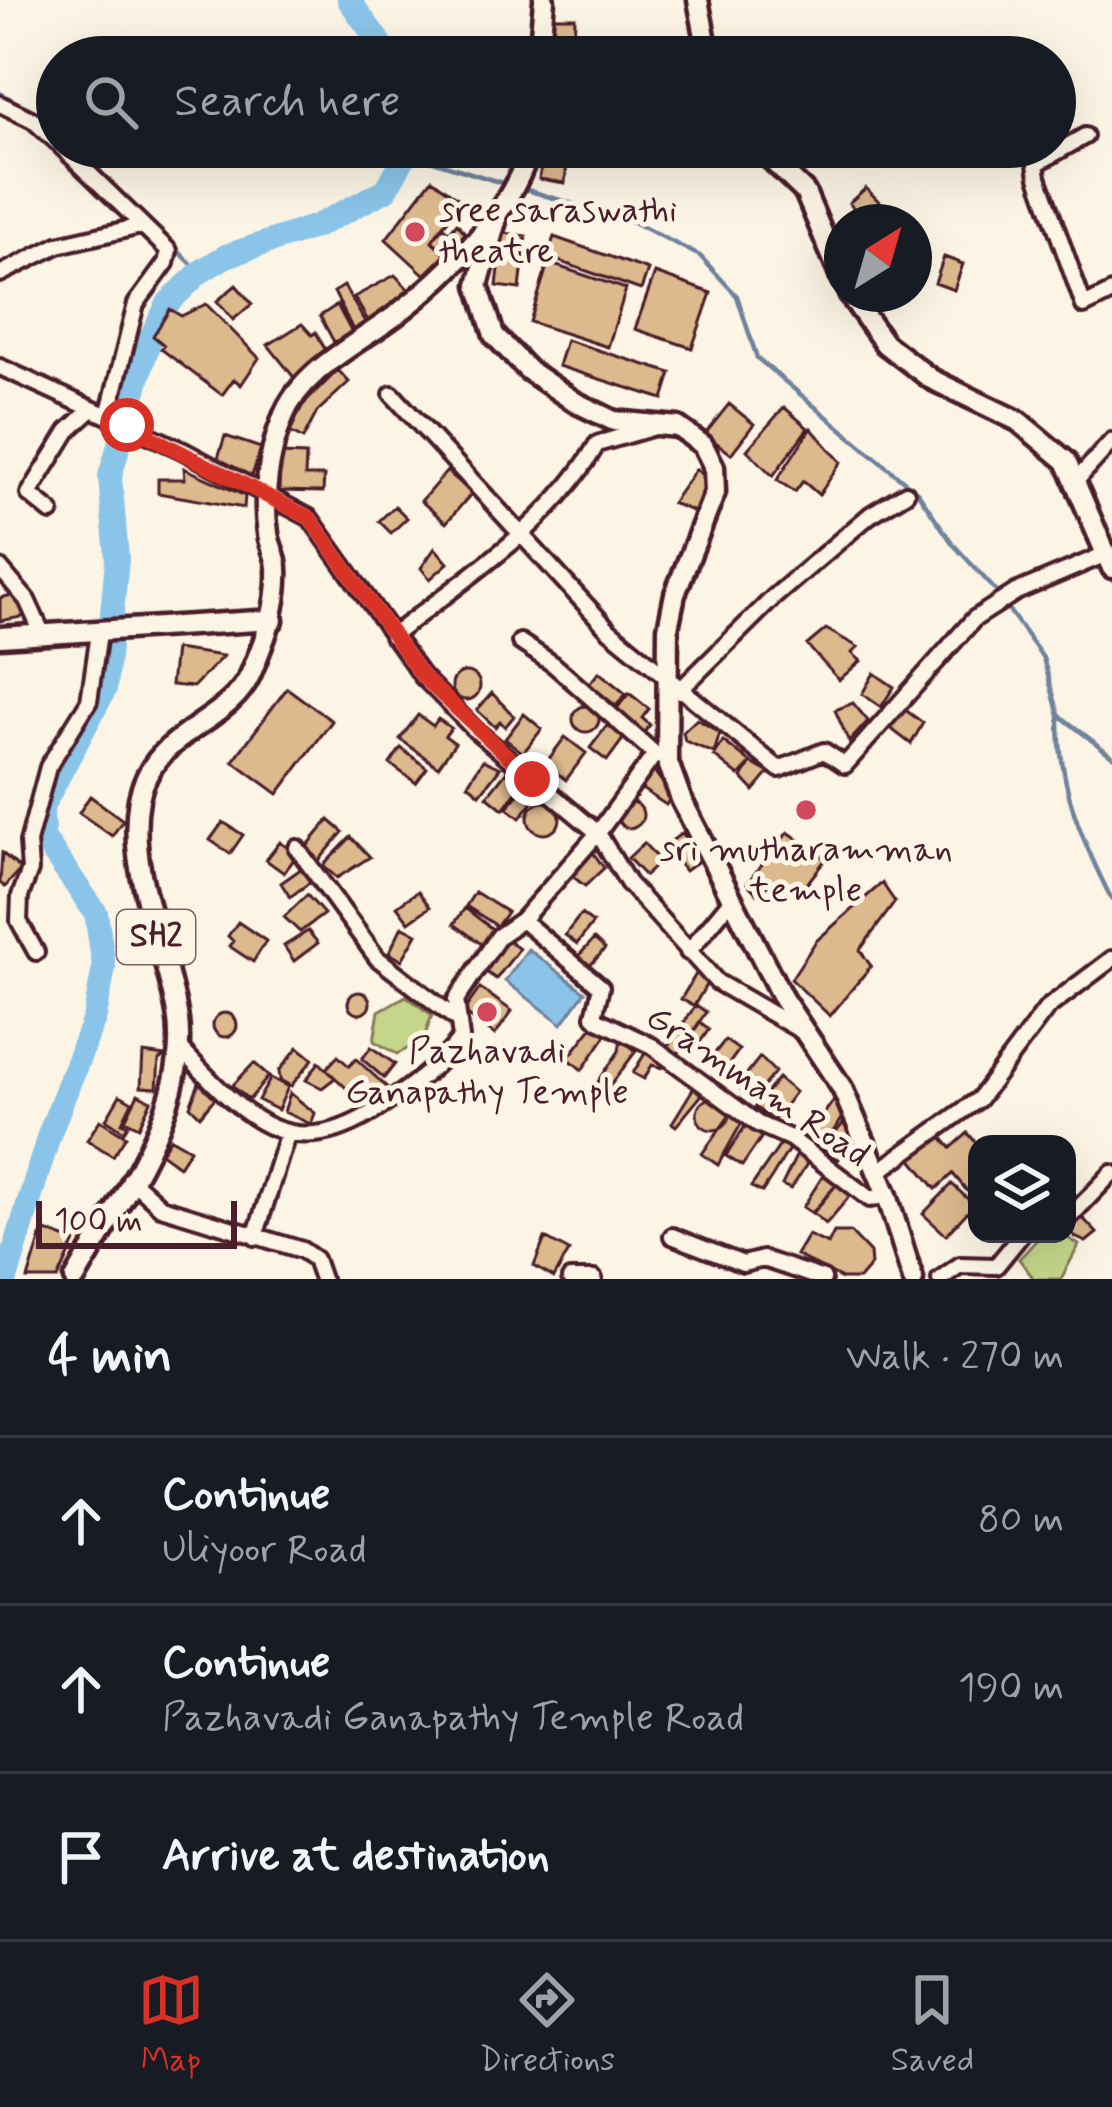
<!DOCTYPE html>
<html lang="en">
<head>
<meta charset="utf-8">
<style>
	body { margin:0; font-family:Mynerve,sans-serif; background:#20242c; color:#f1f3f6 }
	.controls { position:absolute; right:36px; bottom:36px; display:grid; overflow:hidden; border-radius:24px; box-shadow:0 12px 48px #0002 }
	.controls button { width:108px; height:108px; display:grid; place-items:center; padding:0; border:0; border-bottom:3px solid #363941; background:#171b24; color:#f1f3f6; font:60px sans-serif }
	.compass { position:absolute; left:824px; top:204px; width:108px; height:108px; border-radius:50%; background:#171b24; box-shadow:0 12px 48px #0002; rotate:37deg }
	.scale { position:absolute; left:36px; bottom:30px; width:201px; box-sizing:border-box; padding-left:12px; border:6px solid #4a1f2b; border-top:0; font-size:33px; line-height:42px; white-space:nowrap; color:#4a1f2b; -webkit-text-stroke:9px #fcf5e5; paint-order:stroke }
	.stop { position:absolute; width:36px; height:36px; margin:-27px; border:9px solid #d93025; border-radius:50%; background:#fff }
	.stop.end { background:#d93025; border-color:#fff; box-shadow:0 3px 12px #0008 }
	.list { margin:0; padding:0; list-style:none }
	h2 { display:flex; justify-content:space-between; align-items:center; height:156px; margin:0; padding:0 48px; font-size:51px }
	h2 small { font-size:39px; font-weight:400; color:#9ea1a6 }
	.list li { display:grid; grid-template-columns:78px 1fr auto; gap:36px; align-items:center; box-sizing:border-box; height:168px; padding:0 48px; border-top:3px solid #363941 }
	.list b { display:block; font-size:45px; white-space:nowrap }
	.list p { margin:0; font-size:39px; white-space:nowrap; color:#9ea1a6 }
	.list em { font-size:39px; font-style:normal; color:#9ea1a6 }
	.icon { flex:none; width:66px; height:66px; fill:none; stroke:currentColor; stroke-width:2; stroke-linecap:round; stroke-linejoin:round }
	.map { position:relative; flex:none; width:1112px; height:1279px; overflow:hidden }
	.search { position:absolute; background:#171b24; box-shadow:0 12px 48px #0002; left:36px; right:36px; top:36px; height:132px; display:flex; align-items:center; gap:30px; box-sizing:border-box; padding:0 42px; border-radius:66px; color:#9ea1a6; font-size:45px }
	.sheet { height:660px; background:#171b24 }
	nav { display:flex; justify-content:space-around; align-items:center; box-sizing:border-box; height:168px; border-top:3px solid #363941; background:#171b24; font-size:33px; color:#9ea1a6 }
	nav a { display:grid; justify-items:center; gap:6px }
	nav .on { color:#d93025 }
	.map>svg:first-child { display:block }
	.green { fill:#c5d68a; stroke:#887a5a; stroke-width:3 }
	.water { fill:#8ac4e9; stroke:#70829d; stroke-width:3 }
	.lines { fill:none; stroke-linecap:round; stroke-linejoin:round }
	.stream { stroke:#70829d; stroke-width:4.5 }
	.river { stroke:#8ac4e9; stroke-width:24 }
	.building { fill:#ddb98e; stroke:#4a1f2b; stroke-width:3 }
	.minor-casing { stroke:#4a1f2b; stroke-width:22 }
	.major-casing { stroke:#4a1f2b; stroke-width:27 }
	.minor { stroke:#fcf5e5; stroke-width:14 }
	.major { stroke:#fcf5e5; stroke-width:18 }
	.route { stroke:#d93025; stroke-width:15 }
	.poi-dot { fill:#d1495b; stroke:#fcf5e5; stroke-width:4.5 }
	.labels { text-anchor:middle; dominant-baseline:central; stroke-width:10; stroke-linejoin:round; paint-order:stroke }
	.shield { fill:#fcf5e5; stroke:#7f5f63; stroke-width:3 }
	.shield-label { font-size:33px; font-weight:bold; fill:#4a1f2b }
	.poi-label { font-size:36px; fill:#4a1f2b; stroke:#fcf5e5 }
	.street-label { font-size:36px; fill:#4a1f2b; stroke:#fcf5e5 }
</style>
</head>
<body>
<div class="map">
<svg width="1112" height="1279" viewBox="0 0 1112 1279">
	<rect width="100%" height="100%" fill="#fcf5e5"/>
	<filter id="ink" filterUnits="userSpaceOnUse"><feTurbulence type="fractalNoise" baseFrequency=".00833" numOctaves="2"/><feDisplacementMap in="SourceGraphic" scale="24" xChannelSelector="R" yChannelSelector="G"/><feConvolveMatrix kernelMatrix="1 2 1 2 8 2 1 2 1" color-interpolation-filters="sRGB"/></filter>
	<g filter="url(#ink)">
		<path class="green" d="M406,996l26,19 -9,26 -26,13 -23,-13 5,-30z
			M1042,1234l21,1 16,10 -18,34h-27l-15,-20z"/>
		<path class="water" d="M528,949l57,43 -23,32 -57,-43z"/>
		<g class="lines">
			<path class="stream" d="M0,93l57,34
				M79,147l44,50
				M411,154l91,29
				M527,190l106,32 67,34 37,40 20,62 161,135 35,51 44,48
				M174,247l26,25
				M1008,609l35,49 16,57 53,41
				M1059,715c-1,69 22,124 53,185"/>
			<path class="river" d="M349,0l41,57
				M6,1279l43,-144 46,-119 9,-49 -8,-54 -53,-75 -1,-31 63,-118 12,-130 -7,-83 39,-135 20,-39 31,-30 26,-16 91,-30 69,-36 24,-43"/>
		</g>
		<path class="building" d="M548,17h27l-1,23h-25z
			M548,147h41l-4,17 -39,-9z
			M801,147h30l2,3 -21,19 -16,-18z
			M542,159l25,4 -2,20 -26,-4z
			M432,179l30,22 -30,40 14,13 -21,21 -39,-36z
			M866,188l22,23 -12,11h-31l11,-11 -7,-8z
			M457,223l8,10 -16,20 -17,-12 11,-16 6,8z
			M503,233l23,3 -6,53 -23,-3z
			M554,237l94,33 -7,20 -94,-33z
			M944,257l19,7 -9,26 -19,-7z
			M548,263l78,26 -18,58 -78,-25z
			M655,273l56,20 -19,55 -57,-19z
			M395,275l14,15 -39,34 -16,-27z
			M236,285l16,19 -19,16 -16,-19z
			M344,286l21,36 -12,8 -19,-38z
			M206,304l53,54 -18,27 -7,-6 -12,16 -61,-46 3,-4 -11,-9 17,-27 11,7z
			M337,305l15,28 -18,9 -14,-26z
			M302,324l10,11 4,-3 11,21 -31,27 -28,-35z
			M566,340l105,33 -8,26 -105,-33z
			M338,370l11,12 -32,30 -14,27 -13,-7 12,-26z
			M729,404l25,20 -23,30 -26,-20z
			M784,407l24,21 -35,48 -26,-26z
			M811,428l30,34 -22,33 -16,-14 -8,11 -18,-12z
			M225,436l36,12 -9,28 -36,-12z
			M280,454l26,1 -1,21h19l-1,16 -44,-1z
			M184,468l61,28 -1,12 -86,-15v-14h27z
			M696,469l12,12 -6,34 -30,-12z
			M447,471l25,22 -26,30 -25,-22z
			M395,506l12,12 -16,15 -12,-12z
			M435,548l13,15 -18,16 -9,-11z
			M16,594l11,22 -27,5v-23z
			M826,629l32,18 -6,6 9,8 -22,19 -32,-35z
			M175,649l48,7 -30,31 -22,-2z
			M599,672l27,22 -10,12 -27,-22z
			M452 686a14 14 0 1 1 28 0a14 14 0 1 1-28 0Z
			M874,673l20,14 -13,20 -19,-13z
			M287,688l45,33 -54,73 -45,-33z
			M492,693l22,23 -9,11 -5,-6 -5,6 -18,-17z
			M629,693l20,16 -7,9 8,7 -7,9 -29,-22z
			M853,703l15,18 -19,21 -14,-32z
			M573 719a13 13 0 1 1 26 0a13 13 0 1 1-26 0Z
			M904,709l19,14 -12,21 -21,-16z
			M524,714l18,15 -19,24 -18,-14z
			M418,715l15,11 5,-7 13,9 -6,8 10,7 -17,24 -38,-28z
			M697,719l23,14 -6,20 -29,-12 -2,-9z
			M609,723l17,12 -19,26 -17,-13z
			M565,737l21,16 -20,27 -21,-16z
			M723,741l28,22 -12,13 -25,-20z
			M401,748l26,20 -11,15 -26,-19z
			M483,760l17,8 -20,26 -12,-10z
			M652,761l9,5 -5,8 16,21 -6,10 -30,-20z
			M751,763l18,10 -15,18 -12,-13z
			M506,772l16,12 -19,25 -16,-13z
			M525,785l13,10 -18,23 -13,-10z
			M90,796l33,24 -11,16 -33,-23z
			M528 818a16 16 0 1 1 32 0a16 16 0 1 1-32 0Z
			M617 815a13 13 0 1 1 26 0a13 13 0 1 1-26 0Z
			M329,820l14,12 -26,31 -13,-13z
			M223,822l20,13 -13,19 -20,-14z
			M788,832l38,27 -27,35 -27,-12 -15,12 -10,-11z
			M682,833l8,11 8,-6 9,17 -22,16 -19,-26z
			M351,837l19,20 -33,21 -14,-12z
			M280,842l17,13 -13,18 -18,-13z
			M644,843l16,19 -15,14 -17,-18z
			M592,851l12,17 -19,18 -13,-10z
			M2,853l19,16 -16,18 -5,-4z
			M302,868l10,13 -22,16 -9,-14z
			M882,883l13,19 -35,48 11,16 -41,50 -39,-37 25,-38z
			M418,891l12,16 -21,15 -12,-16z
			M475,892l32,20 -10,14 -31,-20z
			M307,895l17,19 -24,18 -16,-15z
			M465,908l30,23 -11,15 -30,-22z
			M581,914l12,9 -16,21 -12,-9z
			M238,922l28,19 -13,21 -24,-16 4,-5 -5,-5z
			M402,926l15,8 -15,26 -13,-7z
			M308,931l10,12 -24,18 -10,-15z
			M507,939l12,10 -23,30 -13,-9z
			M594,939l11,10 -20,22 -11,-10z
			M699,969l11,9 -16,28 -13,-7z
			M480,988l32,23 -17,24 -32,-23z
			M348 1003a11 11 0 1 1 22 0a11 11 0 1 1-22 0Z
			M696,1005l10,7 -28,42 -10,-8z
			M213 1025a12 12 0 1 1 24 0a12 12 0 1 1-24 0Z
			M700,1022l9,7 -17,25 -9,-6z
			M593,1026l13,9 -24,35 -14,-12z
			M621,1038l15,13 -34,46 -11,-5 28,-41z
			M725,1040l14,10 -16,22 -15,-10z
			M298,1047l15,12 -22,27 -11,-6 -1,-9z
			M371,1047l24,17 -11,14 -22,-19z
			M647,1050l17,11 -2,7 -10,-3 -8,14 -11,-6z
			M143,1053l22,3 -6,4 -2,28 -16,-1z
			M338,1056l11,10 7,-7 34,31 -7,6 -10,-9 -16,11 -31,-29z
			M760,1057l15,15 -23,28 -15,-14z
			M319,1062l16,16 -13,10 -16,-8z
			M254,1063l15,13 -20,24 -17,-14z
			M271,1078l17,9 -10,23 -20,-10z
			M778,1078l17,14 -22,29 -18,-14z
			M199,1083l16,15 -15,18 -10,-10z
			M696,1084l10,6 -30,36 -4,-3z
			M290,1093l25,20 -4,11 -27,-12z
			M138,1094l13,7 -12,26 -14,-7z
			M120,1095l12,7 -10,20 6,3 -4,6 -18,-12z
			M836,1097l11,15 -23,32 -14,-11z
			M697 1114a16 16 0 1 1 32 0a16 16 0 1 1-32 0Z
			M734,1109l11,8 -27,48 -16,-11z
			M100,1120l26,16 -13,20 -26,-16z
			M749,1120l16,12 -23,34 -16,-10z
			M846,1120l10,17 -18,23 -16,-11z
			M937,1131l14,17 17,-15 9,11 -4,54 -20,-24 -17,15 -27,-33z
			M171,1138l19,11 -11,17 -18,-13z
			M785,1138l7,6 -20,33 -10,15 -11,-5z
			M798,1152l12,7 -19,30 -9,-4z
			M826,1171l9,7v8l-23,27 -9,-6z
			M841,1179l14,11 -29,34 -13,-11z
			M952,1184l22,21 -28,30 -23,-21z
			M1078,1213l19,20 -11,9 -11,-5 -8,-12z
			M43,1230l32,12 -17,37h-30z
			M834,1232h16l20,21 1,12 -12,14h-17l-46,-24 12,-20 20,9z
			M545,1238l24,13 -15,27 -20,-12z"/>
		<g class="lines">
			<defs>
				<path id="minor" d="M0,104l33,16 24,22
					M1085,136l-49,28 2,13 46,129 28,-14
					M62,147l107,104 -3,12 -30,41 -28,112
					M0,274l58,-29 83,-19
					M0,367l182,83 128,68 112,158 53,54 123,103 30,50 89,99 86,50
					M392,394l217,236 170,139 45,-18 21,14 129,-146 42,-27 90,-38
					M1075,482l37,-41
					M51,512l-22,-18 39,-63 24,-22
					M0,568l27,32 16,35
					M392,636c71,-56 159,-111 205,-192l61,-18
					M520,642l33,22 102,90
					M679,691l95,-94 96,-82 36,-22
					M297,848l80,110 82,63
					M522,920l79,67 -7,29 4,4 54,26 106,78 32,14 80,61 17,-4
					M36,952l-17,-31 1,-25 10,-26 -2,-28 20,-75 41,-66 10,-68
					M688,952l44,-53
					M180,1048c65,69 110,122 204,57 29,-20 54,-38 77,-67l-5,-38 43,-64 23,-16 76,-87 57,-79 12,6
					M878,1172l101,-73 68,-91 65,-49
					M130,1179l31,28 141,43 13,9 7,20
					M1067,1220l45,-47
					M672,1236l71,28 20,-5 60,20
					M255,1237l32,-102
					M570,1279h24
					M940,1279l20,-14 36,1 26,-32"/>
				<path id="major" d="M698,0l11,57
					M539,57l5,-57
					M758,147l47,45 37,88
					M496,221l-18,64 16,50 34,35 47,32 39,19 64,6 25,18 11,22 1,25 -40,102 -7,34 -1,132 14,39 102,200 59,89 45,107 26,84
					M849,294l36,50 46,35 87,42 48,40 46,107
					M0,637l273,-17
					M75,1279c42,-76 118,-175 102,-266 -12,-69 -51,-143 -38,-214 14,-69 90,-74 112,-126 14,-34 28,-67 26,-105 0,-12 -8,-23 -9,-35 -6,-37 1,-81 15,-116 18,-47 75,-73 113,-102 52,-40 117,-103 134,-168"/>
			</defs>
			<use href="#minor" class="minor-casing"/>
			<use href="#major" class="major-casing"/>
			<use href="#minor" class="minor"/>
			<use href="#major" class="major"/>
		</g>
	</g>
	<g class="lines" filter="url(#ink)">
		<path class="route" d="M127,425l183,93 112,158 110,103"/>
	</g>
	<g class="poi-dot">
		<circle cx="415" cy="232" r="12"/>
		<circle cx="806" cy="810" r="12"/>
		<circle cx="487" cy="1012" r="12"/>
	</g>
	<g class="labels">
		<rect class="shield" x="117" y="910" width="78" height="54" rx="9"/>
		<g class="shield-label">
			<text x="156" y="937">SH2</text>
		</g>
		<g class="poi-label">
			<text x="439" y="211" text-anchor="start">sree saraswathi<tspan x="439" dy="41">theatre</tspan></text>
			<text x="806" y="850">sri mutharamman<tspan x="806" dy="41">temple</tspan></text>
			<text x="487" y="1052">Pazhavadi<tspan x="487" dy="41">Ganapathy Temple</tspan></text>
		</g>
		<g class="street-label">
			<text transform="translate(757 1087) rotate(34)">Grammam Road</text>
		</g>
	</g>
</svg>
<div class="controls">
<button><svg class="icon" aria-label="layers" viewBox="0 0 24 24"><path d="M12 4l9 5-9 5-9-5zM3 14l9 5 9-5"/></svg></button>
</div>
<svg class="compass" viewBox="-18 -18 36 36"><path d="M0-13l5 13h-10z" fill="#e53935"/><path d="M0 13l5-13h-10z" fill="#9ea1a6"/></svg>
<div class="scale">100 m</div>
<div class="stop" style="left:127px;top:425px"></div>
<div class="stop end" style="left:532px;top:779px"></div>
<div class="search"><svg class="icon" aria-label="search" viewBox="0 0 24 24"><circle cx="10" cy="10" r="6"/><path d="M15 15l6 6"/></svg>Search here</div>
</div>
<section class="sheet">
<h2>4 min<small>Walk · 270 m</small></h2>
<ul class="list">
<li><svg class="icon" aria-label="ahead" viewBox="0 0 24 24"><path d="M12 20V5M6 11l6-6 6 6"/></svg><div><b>Continue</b><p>Uliyoor Road</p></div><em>80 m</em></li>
<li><svg class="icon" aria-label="ahead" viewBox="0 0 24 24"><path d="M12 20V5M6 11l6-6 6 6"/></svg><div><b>Continue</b><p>Pazhavadi Ganapathy Temple Road</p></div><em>190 m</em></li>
<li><svg class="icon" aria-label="arrive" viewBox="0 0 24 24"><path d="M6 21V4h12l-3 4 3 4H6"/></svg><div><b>Arrive at destination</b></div></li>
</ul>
</section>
<nav>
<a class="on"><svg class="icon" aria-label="map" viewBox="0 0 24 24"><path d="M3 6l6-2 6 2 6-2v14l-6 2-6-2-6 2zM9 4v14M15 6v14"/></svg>Map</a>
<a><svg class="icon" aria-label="directions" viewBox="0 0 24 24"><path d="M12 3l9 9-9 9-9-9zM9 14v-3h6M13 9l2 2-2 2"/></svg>Directions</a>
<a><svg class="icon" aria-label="saved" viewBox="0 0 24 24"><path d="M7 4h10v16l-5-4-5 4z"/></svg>Saved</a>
</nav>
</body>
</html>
